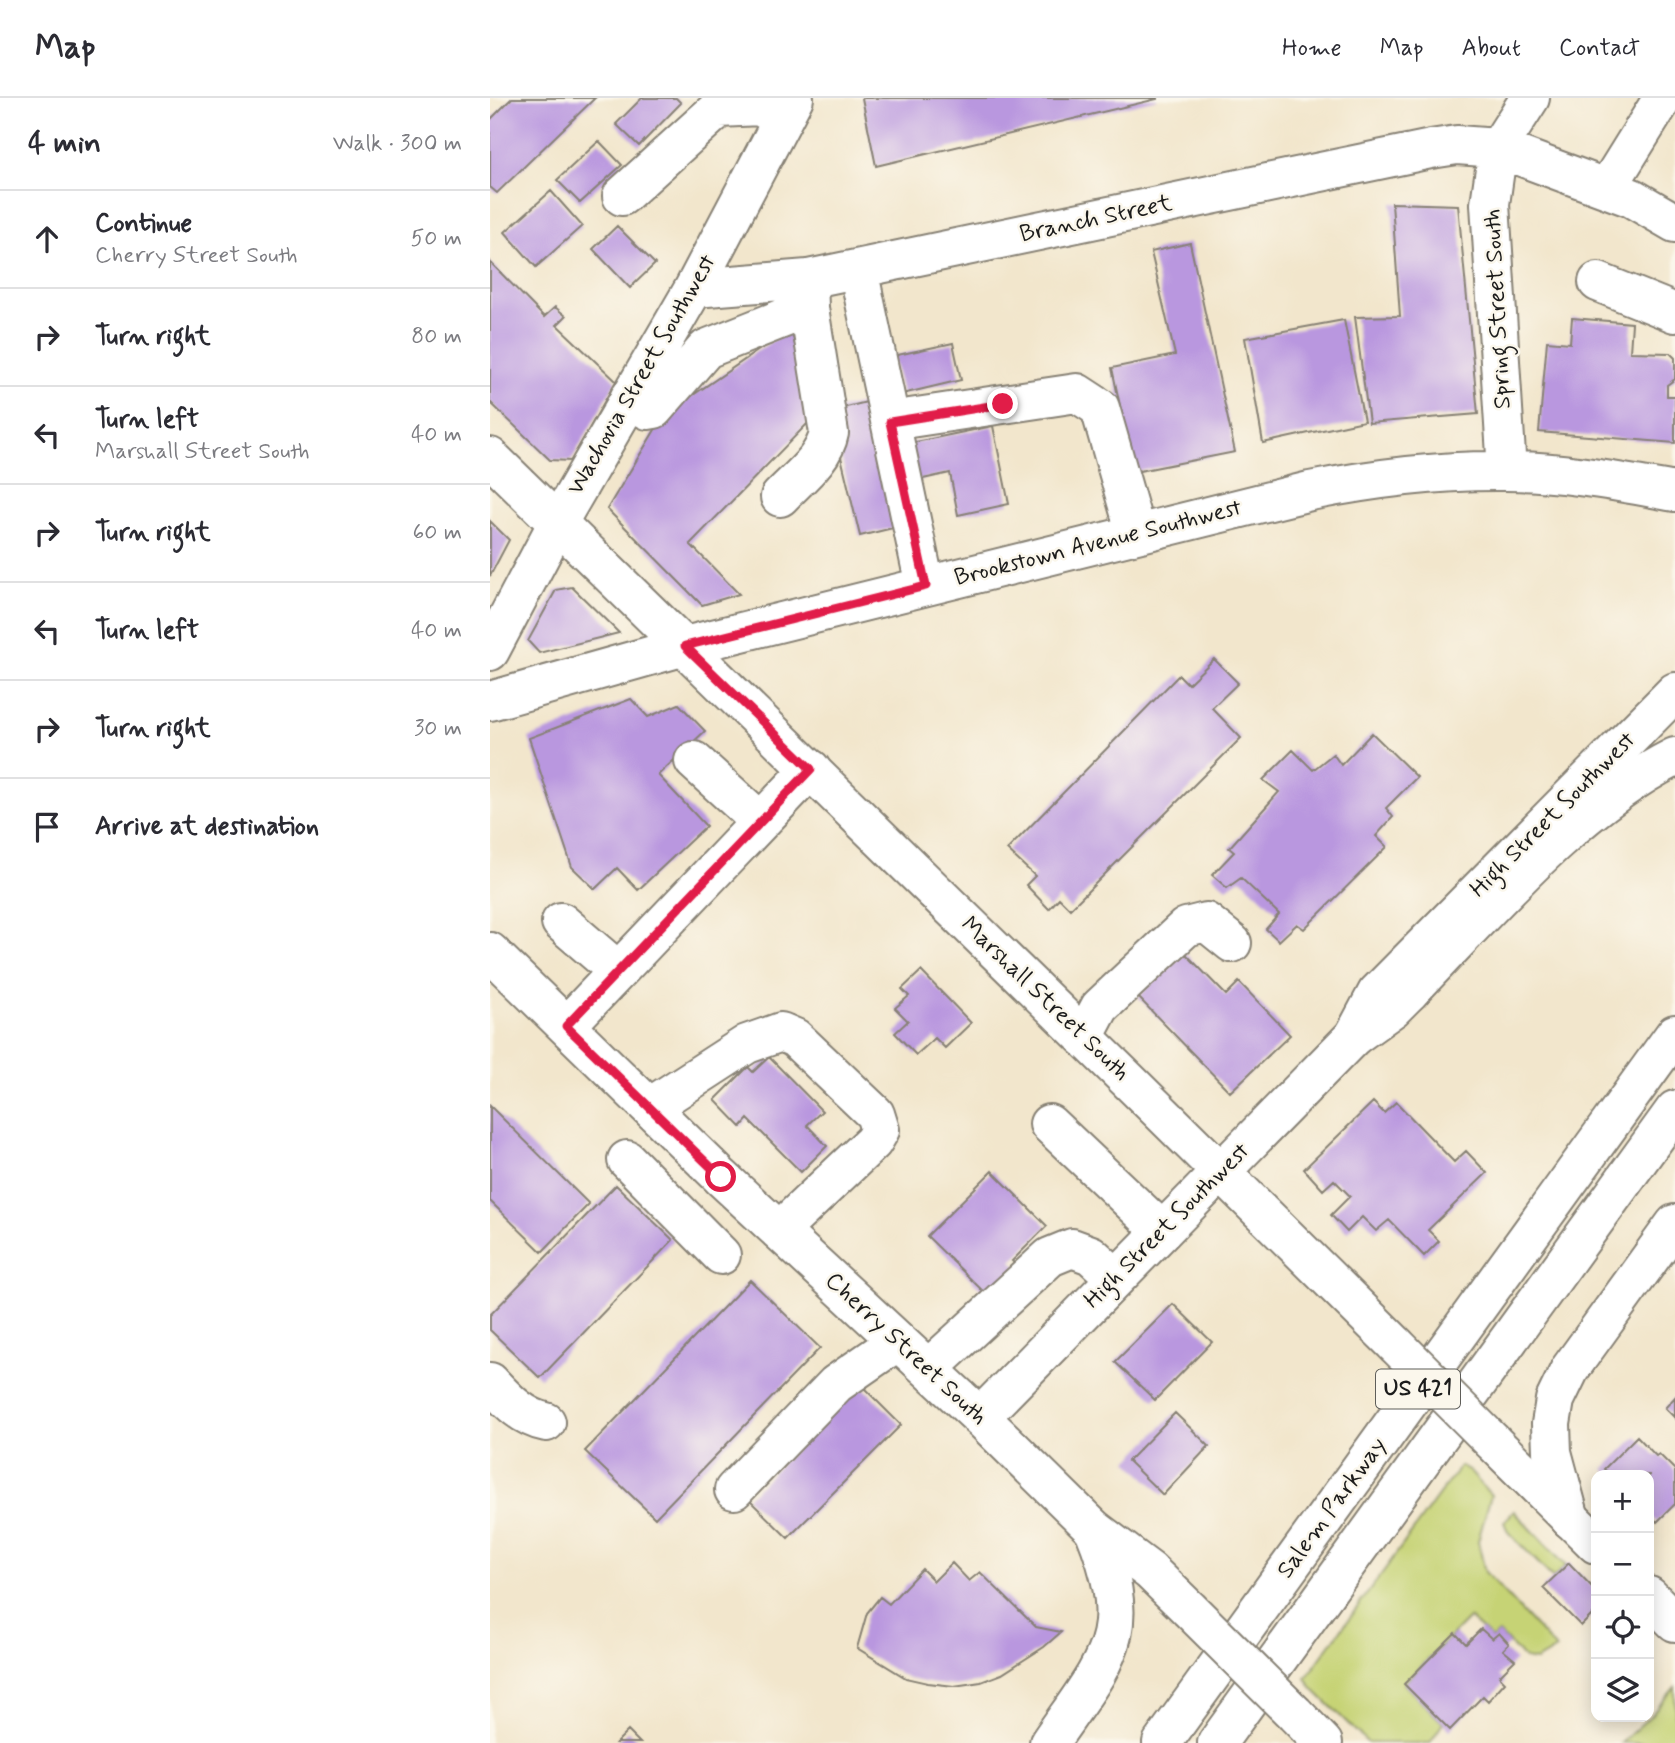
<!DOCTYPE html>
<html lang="en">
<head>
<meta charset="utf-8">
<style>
	body { margin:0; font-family:Mynerve,sans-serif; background:#f2f2f3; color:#2b2b33 }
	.controls { position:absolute; right:21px; bottom:21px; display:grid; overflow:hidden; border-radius:14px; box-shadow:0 4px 18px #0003 }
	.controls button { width:63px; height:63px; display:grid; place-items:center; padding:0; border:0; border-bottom:2px solid #e1e1e2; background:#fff; color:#2b2b33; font:35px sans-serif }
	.stop { position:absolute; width:21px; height:21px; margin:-16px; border:5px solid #e11d48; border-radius:50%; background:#fff }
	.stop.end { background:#e11d48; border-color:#fff; box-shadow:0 2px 7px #0008 }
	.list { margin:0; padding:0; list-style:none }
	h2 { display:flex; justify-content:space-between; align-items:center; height:91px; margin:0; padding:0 28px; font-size:30px }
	h2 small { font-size:23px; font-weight:400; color:#7c7c81 }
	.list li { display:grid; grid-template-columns:46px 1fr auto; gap:21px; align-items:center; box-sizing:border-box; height:98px; padding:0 28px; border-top:2px solid #e1e1e2 }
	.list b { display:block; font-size:26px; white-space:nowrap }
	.list p { margin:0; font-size:23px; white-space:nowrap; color:#7c7c81 }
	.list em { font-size:23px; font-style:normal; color:#7c7c81 }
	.icon { flex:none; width:38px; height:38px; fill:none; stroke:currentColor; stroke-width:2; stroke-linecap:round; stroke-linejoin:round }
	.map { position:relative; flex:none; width:1185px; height:1645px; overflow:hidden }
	header { display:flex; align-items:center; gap:42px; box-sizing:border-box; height:98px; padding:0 35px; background:#fff; border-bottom:2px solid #e1e1e2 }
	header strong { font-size:33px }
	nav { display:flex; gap:38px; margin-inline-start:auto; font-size:24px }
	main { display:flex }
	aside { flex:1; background:#fff }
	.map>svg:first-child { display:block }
	.green { fill:#c6d375; stroke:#717848; stroke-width:2 }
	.building { fill:#b997df }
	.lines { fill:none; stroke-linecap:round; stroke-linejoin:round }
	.minor-casing { stroke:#878174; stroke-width:42 }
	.major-casing { stroke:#878174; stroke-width:42 }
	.highway-casing { stroke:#878174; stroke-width:42 }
	.minor { stroke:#fff; stroke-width:38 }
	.major { stroke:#fff; stroke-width:38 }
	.highway { stroke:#fff; stroke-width:38 }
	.major-bridge-casing { stroke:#878174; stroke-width:42; stroke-linecap:butt }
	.major-bridge { stroke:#fff; stroke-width:38 }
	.route { stroke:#e11d48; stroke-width:9 }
	.labels { text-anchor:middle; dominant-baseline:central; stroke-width:5; stroke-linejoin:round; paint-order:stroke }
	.shield { fill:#fbf7ec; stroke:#5f5e5a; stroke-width:2 }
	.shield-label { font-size:23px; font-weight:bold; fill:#1c1c1c }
	.street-label { font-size:24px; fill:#1c1c1c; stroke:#fbf7ec }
</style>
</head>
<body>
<header>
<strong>Map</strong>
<nav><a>Home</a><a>Map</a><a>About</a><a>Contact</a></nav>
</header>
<main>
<aside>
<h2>4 min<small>Walk · 300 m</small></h2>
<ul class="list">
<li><svg class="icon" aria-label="ahead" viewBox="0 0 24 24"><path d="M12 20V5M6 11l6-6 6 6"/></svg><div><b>Continue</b><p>Cherry Street South</p></div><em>50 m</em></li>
<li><svg class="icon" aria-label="right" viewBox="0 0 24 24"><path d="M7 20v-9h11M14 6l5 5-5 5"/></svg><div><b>Turn right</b></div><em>80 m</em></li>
<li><svg class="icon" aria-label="left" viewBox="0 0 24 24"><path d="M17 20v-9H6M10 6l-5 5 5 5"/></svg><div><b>Turn left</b><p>Marshall Street South</p></div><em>40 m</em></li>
<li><svg class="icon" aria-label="right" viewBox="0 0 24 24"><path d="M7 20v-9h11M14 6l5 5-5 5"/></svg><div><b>Turn right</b></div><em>60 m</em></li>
<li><svg class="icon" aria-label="left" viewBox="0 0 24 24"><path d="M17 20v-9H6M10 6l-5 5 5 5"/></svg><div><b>Turn left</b></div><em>40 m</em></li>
<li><svg class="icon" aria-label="right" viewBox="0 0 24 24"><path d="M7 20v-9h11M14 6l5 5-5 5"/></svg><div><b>Turn right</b></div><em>30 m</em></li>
<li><svg class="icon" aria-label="arrive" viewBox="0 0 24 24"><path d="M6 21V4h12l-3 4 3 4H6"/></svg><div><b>Arrive at destination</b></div></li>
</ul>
</aside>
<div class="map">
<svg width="1185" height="1645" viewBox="0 0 1185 1645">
	<rect width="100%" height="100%" fill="#fbf7ec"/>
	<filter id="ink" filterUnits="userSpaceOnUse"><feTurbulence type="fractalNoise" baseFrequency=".0143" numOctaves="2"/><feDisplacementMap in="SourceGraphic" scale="14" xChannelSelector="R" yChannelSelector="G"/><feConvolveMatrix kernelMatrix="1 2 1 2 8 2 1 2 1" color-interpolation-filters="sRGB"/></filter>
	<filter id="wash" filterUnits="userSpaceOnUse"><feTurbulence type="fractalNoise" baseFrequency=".00686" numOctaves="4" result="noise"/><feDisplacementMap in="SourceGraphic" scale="28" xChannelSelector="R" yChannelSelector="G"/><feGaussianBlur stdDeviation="1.57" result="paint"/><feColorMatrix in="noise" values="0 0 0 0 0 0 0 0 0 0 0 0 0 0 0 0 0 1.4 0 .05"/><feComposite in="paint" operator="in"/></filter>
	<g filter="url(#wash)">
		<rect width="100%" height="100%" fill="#f2e6cc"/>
		<path class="green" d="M970,1368l10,6 21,23 -13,46 7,31 71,77 -20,12 -11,-2 -26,-26 -7,6 -23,-21 -65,66 39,39 -13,20h-62l-55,-54 -7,-11z
			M1024,1413l52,55 -13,12 -45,-46 -4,-10z
			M1185,1589v56h-54l28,-26z"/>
		<g id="blocks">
			<path class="building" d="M22,0h83l-98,95 -7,-6v-67z
				M152,0h34l5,5 -42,43 -23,-22z
				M372,0h295v1l-281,67z
				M109,43l23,24 -42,38 -23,-23z
				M61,93l31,35 -46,41 -31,-35z
				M902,105l66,2 20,209 -109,9 -14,-106 45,-1z
				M127,128l38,38 -25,24 -37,-39z
				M700,145l45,209 -101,20 -22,-104 63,-13 -24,-103z
				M0,164l54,55 11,-10 11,9 -9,9 59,56 -45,80 -21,-1 -60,-58z
				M1082,220l60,5 -2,29 40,1 5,5v21l-8,6v11h8v47l-136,-11 8,-91 23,2z
				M854,222l20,101 -101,22 -18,-105z
				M301,230l21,91 -122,125 49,50 -37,11 -95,-96 57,-94z
				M463,245l8,37 -59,14 -9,-38z
				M385,302l30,125 -45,11 -30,-125z
				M503,328l16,78 -51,11 -8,-42 -36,8 -8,-37z
				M0,423l19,19 -19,36z
				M82,489l47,46 -80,20 -11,-12 28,-51z
				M724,561l24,24 -26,25 29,30 -171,171 -11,-11 -10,11 -23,-24 9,-9 -28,-26 172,-175 9,9z
				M141,601l17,18 31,-13 26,27 -47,44 48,51 -68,64 -21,-22 -22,21 -23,-22 -43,-129z
				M882,635l45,44 -31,31 7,9 -17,19 11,11 -83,82 -7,-5 -18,17 -13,-12 13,-15 -38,-36 -14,10 -15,-13 22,-23 -5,-4 50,-56 -16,-12 30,-30 20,20 20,-16 8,11z
				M695,855l41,42 13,-13 51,53 -60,57 -92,-95z
				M431,873l50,52 -26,25 -10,-10 -19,17 -21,-22 13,-12 -13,-13 14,-12 -7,-7z
				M279,959l53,54 -15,14 20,21 -26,26 -53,-53 -7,8 -26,-27 33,-33 5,5z
				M883,1004l11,11 12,-11 58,60 12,-11 21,22 -59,57 11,11 -15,15 -35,-36 -13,11 -14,-14 -15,15 -16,-17 19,-19 -16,-16 -11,10 -19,-21z
				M0,1008l99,98 -47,48 -52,-51z
				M502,1073l55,55 -35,35 10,10 -29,30 -66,-65z
				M126,1087l57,55 -133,138 -50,-48v-15z
				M260,1182l70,68 -165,170 -70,-67z
				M683,1206l39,38 -57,58 -40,-38z
				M370,1286l41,41 -113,113 -41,-40z
				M1185,1299v21l-10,-10z
				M685,1315l34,33 -46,49 -35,-34z
				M1147,1338l19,20 3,-2 16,16v34l-18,18 -8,-8v-39h-39l-6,-6z
				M462,1465l17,18 11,-9 56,55 25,5 -17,15 -42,27 -21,8 -27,4 -26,-3 -22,-5 -49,-30 10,-35 13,-16 9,7 33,-35 12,12z
				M1079,1465l27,28v20l-15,15 -38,-38z
				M991,1531l11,10 7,-6 10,11 -6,6 12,10 -16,16 6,6 -17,19 -5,-5 -33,34 -46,-46 51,-51 11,11z
				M138,1633l12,12h-24z"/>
		</g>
	</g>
	<g filter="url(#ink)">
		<use href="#blocks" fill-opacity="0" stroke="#878174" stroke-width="2"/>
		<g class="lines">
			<defs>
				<path id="minor" d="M1117,90l56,-90
					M132,98l97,-88 41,-2 22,14
					M368,171l67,317
					M1108,184l77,31
					M204,190l114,-9 623,-130 26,-4 41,3 134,50 43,25
					M139,301l19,11 6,-1 52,-60 103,-41
					M400,323l187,-28 23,15 36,126
					M1017,373l-17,-267 8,-56 32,-50
					M290,399c18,-19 44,-38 49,-64l-20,-125 -1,-29
					M0,553l67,-127 137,-236 100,-190
					M0,603l195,-55 625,-155c65,-13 130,-21 196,-20 57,0 113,11 169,21
					M204,663l66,60
					M71,824l57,49
					M0,854l231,225 259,240
					M76,928l245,-257
					M864,938l23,-43 298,-301
					M594,939l16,-30 32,-30 54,-50 20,-5 26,21
					M160,1009l97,-63 34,-12 14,6 80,76 5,16 -7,12 -94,89
					M559,1026l113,107
					M137,1062l94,95
					M438,1271l122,-112 22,-9 19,7 25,23
					M0,1284c17,18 32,35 56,40
					M244,1392l102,-106 62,-43"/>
				<path id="major" d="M0,359l646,631 260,257
					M1002,1343l104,103
					M1159,1498l26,26
					M699,1511l-39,-38 -56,-42 -114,-112 374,-381 39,-28 16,-16
					M805,1616l28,29"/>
				<path id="highway" d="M919,894c80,-82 163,-183 266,-235
					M1080,1421l-18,-67 -1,-28 4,-24 15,-31 105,-145
					M559,1645c59,-86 88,-108 45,-214
					M672,1645l513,-709
					M727,1645l458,-633"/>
			</defs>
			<use href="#minor" class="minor-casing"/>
			<use href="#major" class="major-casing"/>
			<use href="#highway" class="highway-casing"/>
			<use href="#minor" class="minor"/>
			<use href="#major" class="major"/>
			<use href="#highway" class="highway"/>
			<defs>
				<path id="major-bridge" d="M906,1247l96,96
					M699,1511l106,105"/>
			</defs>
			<use href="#major-bridge" class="major-bridge-casing"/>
			<use href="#major-bridge" class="major-bridge"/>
		</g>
	</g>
	<g class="lines" filter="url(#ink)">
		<path class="route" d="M231,1079l-155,-151 245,-257 -126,-123 241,-60 -36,-164 113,-18"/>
	</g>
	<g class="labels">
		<rect class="shield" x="886" y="1271.5" width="84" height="39" rx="5"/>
		<g class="shield-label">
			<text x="928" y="1291">US 421</text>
		</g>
		<g class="street-label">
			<text transform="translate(606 121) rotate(-12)">Branch Street</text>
			<text transform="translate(1008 211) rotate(-93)">Spring Street South</text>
			<text transform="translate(152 277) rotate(-60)">Wachovia Street Southwest</text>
			<text transform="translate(608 445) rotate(-14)">Brookstown Avenue Southwest</text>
			<text transform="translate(1063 717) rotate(-45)">High Street Southwest</text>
			<text transform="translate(555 901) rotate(44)">Marshall Street South</text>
			<text transform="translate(677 1128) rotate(-45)">High Street Southwest</text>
			<text transform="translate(416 1251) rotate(43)">Cherry Street South</text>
			<text transform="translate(842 1410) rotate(-54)">Salem Parkway</text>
		</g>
	</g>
</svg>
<div class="controls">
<button>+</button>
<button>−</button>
<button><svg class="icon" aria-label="locate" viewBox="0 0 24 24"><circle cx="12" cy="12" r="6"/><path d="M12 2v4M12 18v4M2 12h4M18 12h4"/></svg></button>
<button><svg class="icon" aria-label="layers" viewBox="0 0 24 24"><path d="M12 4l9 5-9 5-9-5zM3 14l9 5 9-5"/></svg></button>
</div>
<div class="stop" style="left:231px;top:1079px"></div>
<div class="stop end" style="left:513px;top:306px"></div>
</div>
</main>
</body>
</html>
